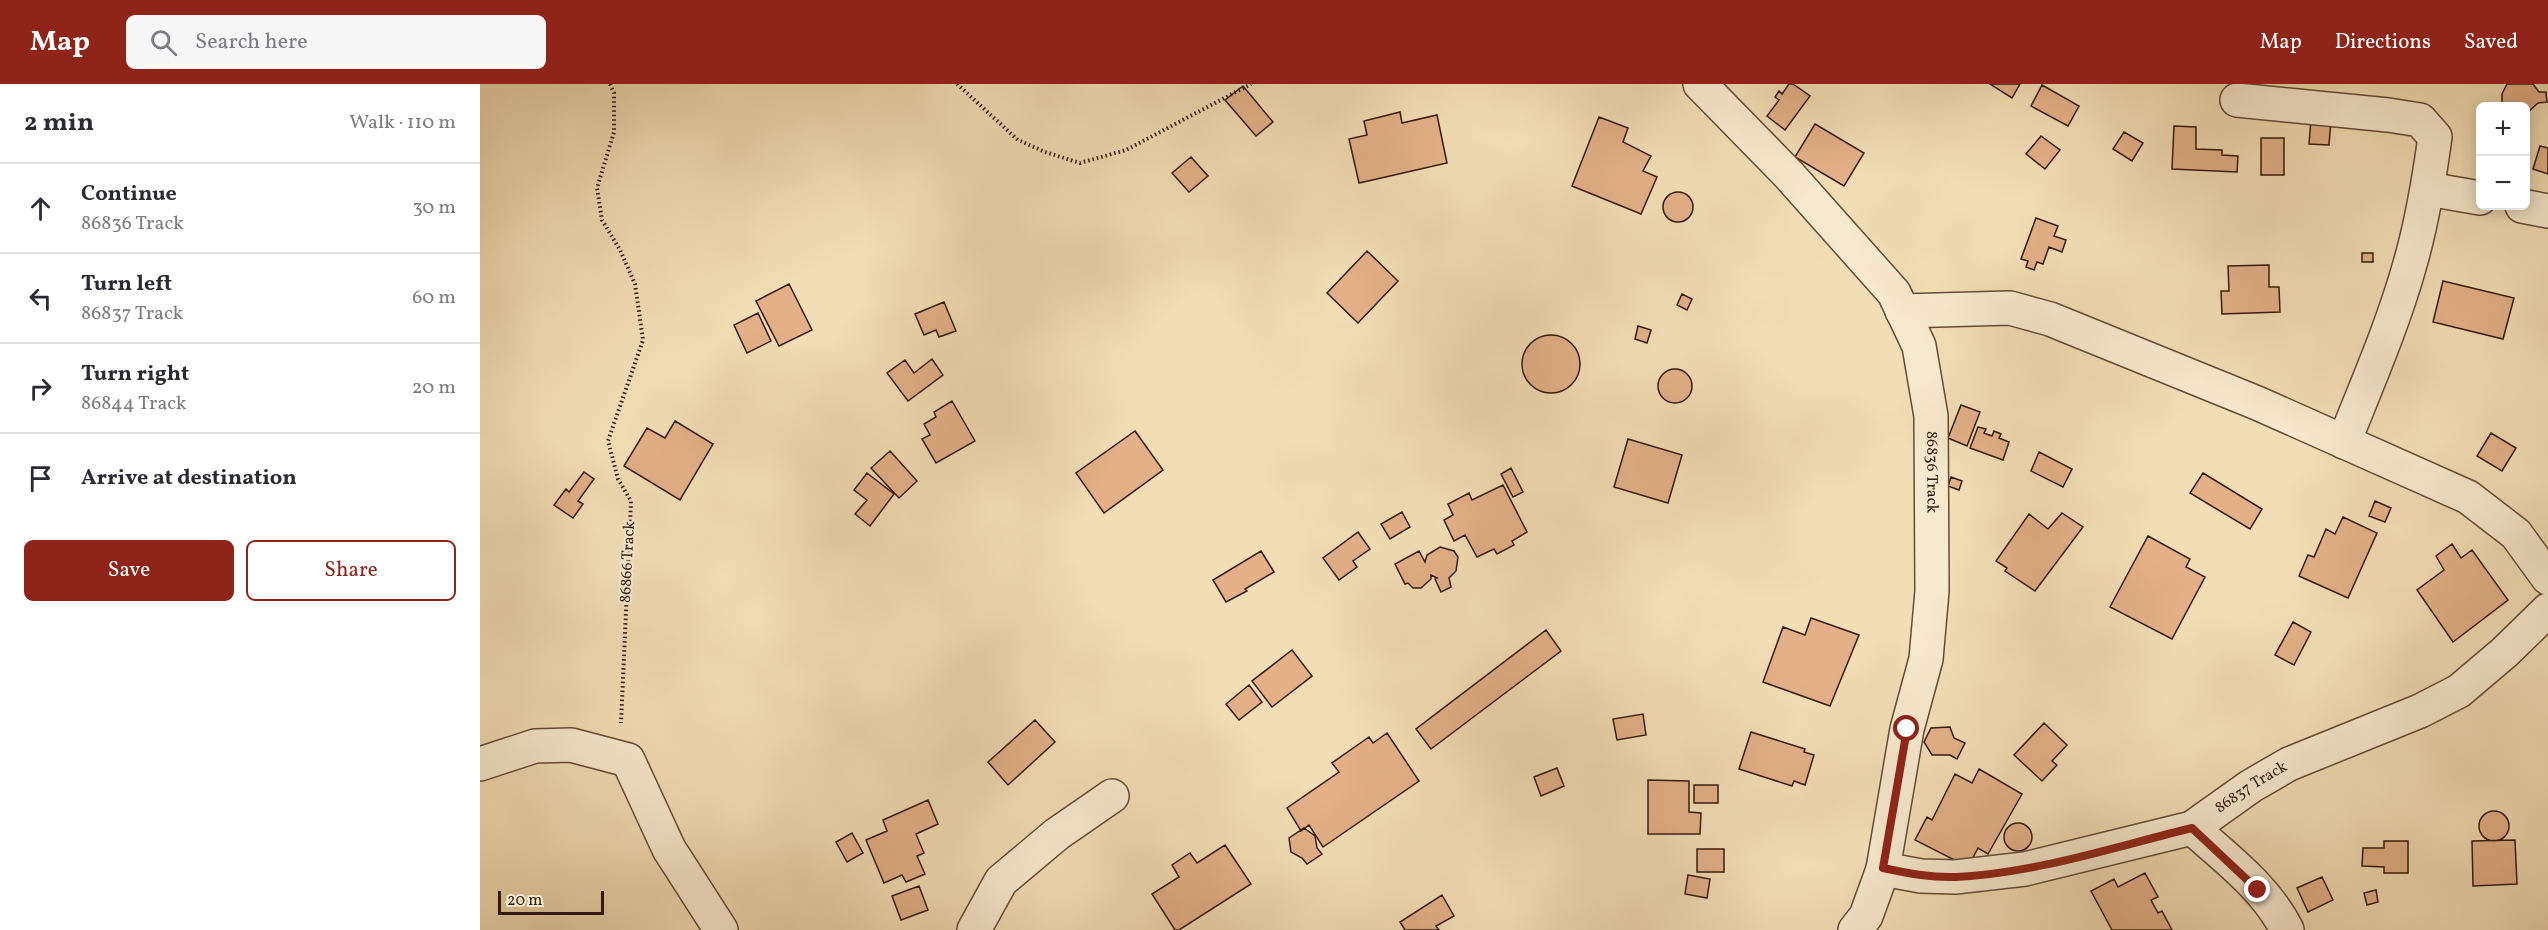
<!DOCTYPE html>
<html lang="en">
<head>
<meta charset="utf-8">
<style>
	body { margin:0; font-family:Vollkorn,serif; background:#f7f7f7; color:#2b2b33 }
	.controls { position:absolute; right:18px; top:18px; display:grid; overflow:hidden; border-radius:9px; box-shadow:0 3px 15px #0003 }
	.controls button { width:54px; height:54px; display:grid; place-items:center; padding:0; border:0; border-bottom:2px solid #e1e1e2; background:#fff; color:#2b2b33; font:30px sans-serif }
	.scale { position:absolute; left:18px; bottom:15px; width:106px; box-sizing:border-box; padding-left:6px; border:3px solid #341a0f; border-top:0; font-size:16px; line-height:21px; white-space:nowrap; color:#341a0f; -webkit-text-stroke:4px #f7e9ce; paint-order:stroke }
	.stop { position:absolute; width:18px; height:18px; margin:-14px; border:4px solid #8f2418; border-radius:50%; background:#fff }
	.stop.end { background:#8f2418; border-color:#fff; box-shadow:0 2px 6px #0008 }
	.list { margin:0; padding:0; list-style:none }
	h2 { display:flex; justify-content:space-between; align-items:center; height:78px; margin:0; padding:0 24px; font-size:26px }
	h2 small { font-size:20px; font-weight:400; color:#7c7c81 }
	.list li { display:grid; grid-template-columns:39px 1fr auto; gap:18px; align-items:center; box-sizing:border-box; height:90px; padding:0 24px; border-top:2px solid #e1e1e2 }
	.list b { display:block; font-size:22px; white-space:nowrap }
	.list p { margin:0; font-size:20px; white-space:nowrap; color:#7c7c81 }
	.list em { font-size:20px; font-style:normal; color:#7c7c81 }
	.actions { display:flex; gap:12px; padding:18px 24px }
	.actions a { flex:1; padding:14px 0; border:2px solid #8f2418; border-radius:9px; text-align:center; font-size:21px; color:#8f2418 }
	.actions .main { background:#8f2418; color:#fff }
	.icon { flex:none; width:33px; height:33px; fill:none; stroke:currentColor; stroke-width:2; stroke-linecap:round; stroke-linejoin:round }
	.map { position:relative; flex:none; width:2068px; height:846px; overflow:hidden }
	header { display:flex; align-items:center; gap:36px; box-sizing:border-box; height:84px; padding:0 30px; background:#8f2418; color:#fff }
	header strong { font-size:28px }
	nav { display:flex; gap:33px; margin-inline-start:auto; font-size:21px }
	.search { width:420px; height:54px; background:#f7f7f7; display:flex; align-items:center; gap:15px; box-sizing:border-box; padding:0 21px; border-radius:9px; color:#7c7c81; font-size:22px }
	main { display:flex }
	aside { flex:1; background:#fff }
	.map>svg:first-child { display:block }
	.building { fill:#e3b087; stroke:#341a0f; stroke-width:1.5 }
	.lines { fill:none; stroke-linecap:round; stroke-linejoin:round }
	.minor-casing { stroke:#644b38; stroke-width:36 }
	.path { stroke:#341a0f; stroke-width:4; stroke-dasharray:1.5 3; stroke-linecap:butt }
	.minor { stroke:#f7e9ce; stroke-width:33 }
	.route { stroke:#8f2418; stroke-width:8 }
	.labels { text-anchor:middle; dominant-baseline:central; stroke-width:4.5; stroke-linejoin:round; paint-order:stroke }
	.street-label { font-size:16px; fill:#341a0f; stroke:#f7e9ce }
</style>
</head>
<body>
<header>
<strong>Map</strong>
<div class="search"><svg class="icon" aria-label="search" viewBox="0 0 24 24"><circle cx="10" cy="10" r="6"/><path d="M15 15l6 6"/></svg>Search here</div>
<nav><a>Map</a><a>Directions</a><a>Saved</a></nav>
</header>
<main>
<aside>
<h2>2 min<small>Walk · 110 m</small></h2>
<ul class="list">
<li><svg class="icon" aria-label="ahead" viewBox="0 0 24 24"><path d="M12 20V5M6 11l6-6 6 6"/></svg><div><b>Continue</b><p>86836 Track</p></div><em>30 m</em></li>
<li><svg class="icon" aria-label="left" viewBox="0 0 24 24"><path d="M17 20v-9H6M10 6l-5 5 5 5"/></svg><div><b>Turn left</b><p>86837 Track</p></div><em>60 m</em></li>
<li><svg class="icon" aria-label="right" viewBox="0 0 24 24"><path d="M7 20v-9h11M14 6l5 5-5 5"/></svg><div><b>Turn right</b><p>86844 Track</p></div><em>20 m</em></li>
<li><svg class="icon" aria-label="arrive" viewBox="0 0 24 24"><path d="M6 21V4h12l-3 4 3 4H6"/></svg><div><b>Arrive at destination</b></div></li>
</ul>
<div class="actions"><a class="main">Save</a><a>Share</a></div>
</aside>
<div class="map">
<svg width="2068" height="846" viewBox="0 0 2068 846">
	<rect width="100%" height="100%" fill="#f2ddb4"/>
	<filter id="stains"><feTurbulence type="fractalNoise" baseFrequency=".00333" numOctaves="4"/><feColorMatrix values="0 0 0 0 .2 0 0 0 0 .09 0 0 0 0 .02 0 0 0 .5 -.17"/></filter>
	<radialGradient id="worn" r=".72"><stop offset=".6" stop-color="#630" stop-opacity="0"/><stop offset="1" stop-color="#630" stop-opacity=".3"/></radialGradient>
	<path class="building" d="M1309,0h4l17,12 -25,34 -18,-14 12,-16 -4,-3 4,-6 3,3z
		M1510,0h30l-8,14z
		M2027,0h26l6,8h7l1,10 -9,1 -12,11v-8h-24v-12z
		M1562,1l37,21 -11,20 -37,-20z
		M763,2l30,36 -17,14 -31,-36z
		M920,28l2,11 35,-8 10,48 -88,20 -10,-44 18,-4 -3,-14z
		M1119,33l29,11 -5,14 28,14 -8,15 14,6 -16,37 -69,-28z
		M1831,35l20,1 -2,25 -20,-1z
		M1335,40l49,29 -20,33 -49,-29z
		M1694,42l22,1v22l26,1v5l16,1 -1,16 -65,-3z
		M1644,48l19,11 -11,18 -19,-12z
		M1561,52l19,14 -15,19 -19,-15z
		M1781,54h23v37h-23z
		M2060,62l8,2v26l-15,-5z
		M711,73l17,19 -19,16 -17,-19z
		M1183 123a15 15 0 1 1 30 0a15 15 0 1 1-30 0Z
		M1556,134l22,8 -4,10 12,4 -4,12 -13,-5 -6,17 -6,-2 -3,8 -8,-3 2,-6 -7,-2z
		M887,167l31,30 -40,42 -31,-30z
		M1882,169h11v9h-11z
		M1789,181v22h10l1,25 -58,2 -1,-23h8l-1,-25z
		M1963,197l71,17 -11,41 -70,-17z
		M309,200l23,46 -33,16 -23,-45z
		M1202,210l10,5 -5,11 -10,-5z
		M464,218l12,29 -17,6 -3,-7 -12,5 -9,-21z
		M278,229l13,28 -24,12 -13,-28z
		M1158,242l13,4 -4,13 -12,-4z
		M1042 280a29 29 0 1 1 58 0a29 29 0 1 1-58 0Z
		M452,275l11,16 -35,26 -21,-28 18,-13 9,13z
		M1178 302a17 17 0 1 1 34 0a17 17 0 1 1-34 0Z
		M472,317l23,40 -39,22 -14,-24 8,-4 -6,-11 12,-7 -2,-5z
		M1481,321l19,7 -13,34 -19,-8z
		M195,337l38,23 -33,56 -56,-34 23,-38 18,10z
		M1498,343l8,2 -2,4 8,3 2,-5 7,3 -2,4 10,4 -6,18 -33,-12z
		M655,347l28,39 -59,43 -28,-40z
		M2011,349l25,15 -14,23 -25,-15z
		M1148,355l54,16 -14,48 -54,-16z
		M410,367l27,30 -18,17 -28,-30z
		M1559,368l33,17 -9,18 -32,-16z
		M1031,384l12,24 -10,5 -12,-23z
		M104,388l10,7 -16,22 5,3 -10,14 -19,-13 12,-16 3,3z
		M387,389l27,21 -24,32 -15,-12 12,-14 -13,-10z
		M1723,389l59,36 -12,20 -60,-36z
		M1471,393l11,4 -3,9 -11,-4z
		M1023,401l24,47 -15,9 2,4 -17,9 -3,-5 -17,8 -12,-22 -11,6 -10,-21 9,-5 -5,-11 21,-11 3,7z
		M1895,417l16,7 -6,14 -16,-6z
		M922,428l8,15 -20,12 -9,-15z
		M1582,429l21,14 -48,64 -30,-20 2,-3 -11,-7 33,-47 19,15z
		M1863,433l34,16 -29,65 -49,-22 9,-21 6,2 12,-28 9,5z
		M878,448l12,17 -17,12 4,6 -18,13 -16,-22z
		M1668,452l42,23 -4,8 19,10 -33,62 -62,-32z
		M1972,460l9,14 11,-8 36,50 -55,42 -36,-52 27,-20 -8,-14z
		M960,463l14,4 4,6 -2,14 -7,7 2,9 -10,5 -6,-13 2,-1 -6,-3v4l-10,9h-8l-5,-5 -3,1 -10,-20 24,-13 6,11 2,-7z
		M781,467l13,21 -29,17 2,2 -21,11 -13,-22z
		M1331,534l48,17 -29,71 -67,-24 20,-55 22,8z
		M1813,538l18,10 -17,33 -19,-10z
		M1066,546l15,21 -130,98 -15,-20z
		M812,566l20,26 -40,31 -20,-26z
		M769,601l13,17 -23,18 -13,-16z
		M1163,630l3,21 -29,5 -4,-21z
		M555,636l20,22 -47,43 -20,-23z
		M1564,639l23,22 -15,16 5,4 -15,16 -28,-26z
		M1470,643l4,11 11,5 -8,16 -7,-4h-18l-8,-13 7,-14z
		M1271,648l54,17 -1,3 10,3 -9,30 -11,-4 -2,5 -53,-17z
		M907,649l32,48 -96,66 -14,-22 -8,6 -14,-23 52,-36 -7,-9 37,-26 4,6z
		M1077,684l7,18 -23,10 -7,-19z
		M1499,685l43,25 -34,60 -10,-6 -10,19 -53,-27 12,-23 5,3 23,-46 17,9z
		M1168,696l41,1v31l12,1 -1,21h-52z
		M1214,701h24v18h-24z
		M448,716l10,24 -22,10 8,19 -7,3 8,18 -19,8 -4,-7 -18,8 -18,-43 21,-9 -4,-11z
		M1999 742a15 15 0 1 1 30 0a15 15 0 1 1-30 0Z
		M1524 753a14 14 0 1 1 28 0a14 14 0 1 1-28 0Z
		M824,744l11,8 2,12 5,6 -15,10 -5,-6 -11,-6 -2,-14z
		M372,749l11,20 -16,9 -11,-20z
		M2035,756l2,44 -44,2 -1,-45z
		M1904,757h24v32h-24v-6l-22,-1 1,-18h21z
		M745,761l26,39 -72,46h-4l-23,-36 27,-17 -7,-12 18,-12 7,10z
		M1217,765h27v23h-27z
		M1665,789l13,24 -7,3 7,13 4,-2 10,19h-60l-21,-39 23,-12 4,8z
		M1208,791l22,4 -3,19 -22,-4z
		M1842,793l11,23 -25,12 -11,-24z
		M439,802l9,24 -27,10 -9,-24z
		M1896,806l2,12 -11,3 -3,-12z
		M962,811l12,21 -18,10 3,4h-34l-5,-8z"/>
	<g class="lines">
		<defs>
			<g id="minor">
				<path id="s1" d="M1220,0l89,91 105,118 25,53 12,70 1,175 -6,68 -19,70 -24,140 -17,47 -11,14"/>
				<path d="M1757,16l151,15 32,5 15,17c-6,43 -13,86 -25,127 -17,61 -43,120 -66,178"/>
				<path d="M1948,105l52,9"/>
				<path d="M2042,122l26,5"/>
				<path d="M1422,227l108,-3 40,11 207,84 211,94 48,37 32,44"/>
				<path d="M0,680l55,-18 36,-1 57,15 41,89 52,81"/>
				<path d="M1712,744c34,30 75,61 95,102"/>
				<path id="s2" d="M1403,785l38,7 34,1 70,-8 167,-41 59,-42 38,-22 131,-53 39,-20 46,-39 43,-42"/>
				<path d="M494,846l27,-49 56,-47 55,-38"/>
			</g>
		</defs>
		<use href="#minor" class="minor-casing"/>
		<path class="path" d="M130,0l4,9v39l-17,56 5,32 18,30 15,34 8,56 -35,101 10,38 13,22 -10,222
			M477,0l61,56 27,12 35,11 46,-13 125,-66"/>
		<use href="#minor" class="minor"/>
	</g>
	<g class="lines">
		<path class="route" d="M1427,645l-24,139c24,5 48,10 73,9 80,-4 158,-30 236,-49l66,62"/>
	</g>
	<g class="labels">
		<g class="street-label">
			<text stroke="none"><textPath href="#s1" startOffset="471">86836 Track</textPath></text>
			<text transform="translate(148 478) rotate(-87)">86866 Track</text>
			<text stroke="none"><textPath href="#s2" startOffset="387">86837 Track</textPath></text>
		</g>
	</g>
	<rect width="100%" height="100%" filter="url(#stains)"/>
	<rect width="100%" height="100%" fill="url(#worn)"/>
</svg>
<div class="controls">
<button>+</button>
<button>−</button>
</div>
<div class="scale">20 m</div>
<div class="stop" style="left:1427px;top:645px"></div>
<div class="stop end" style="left:1778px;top:806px"></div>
</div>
</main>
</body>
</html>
